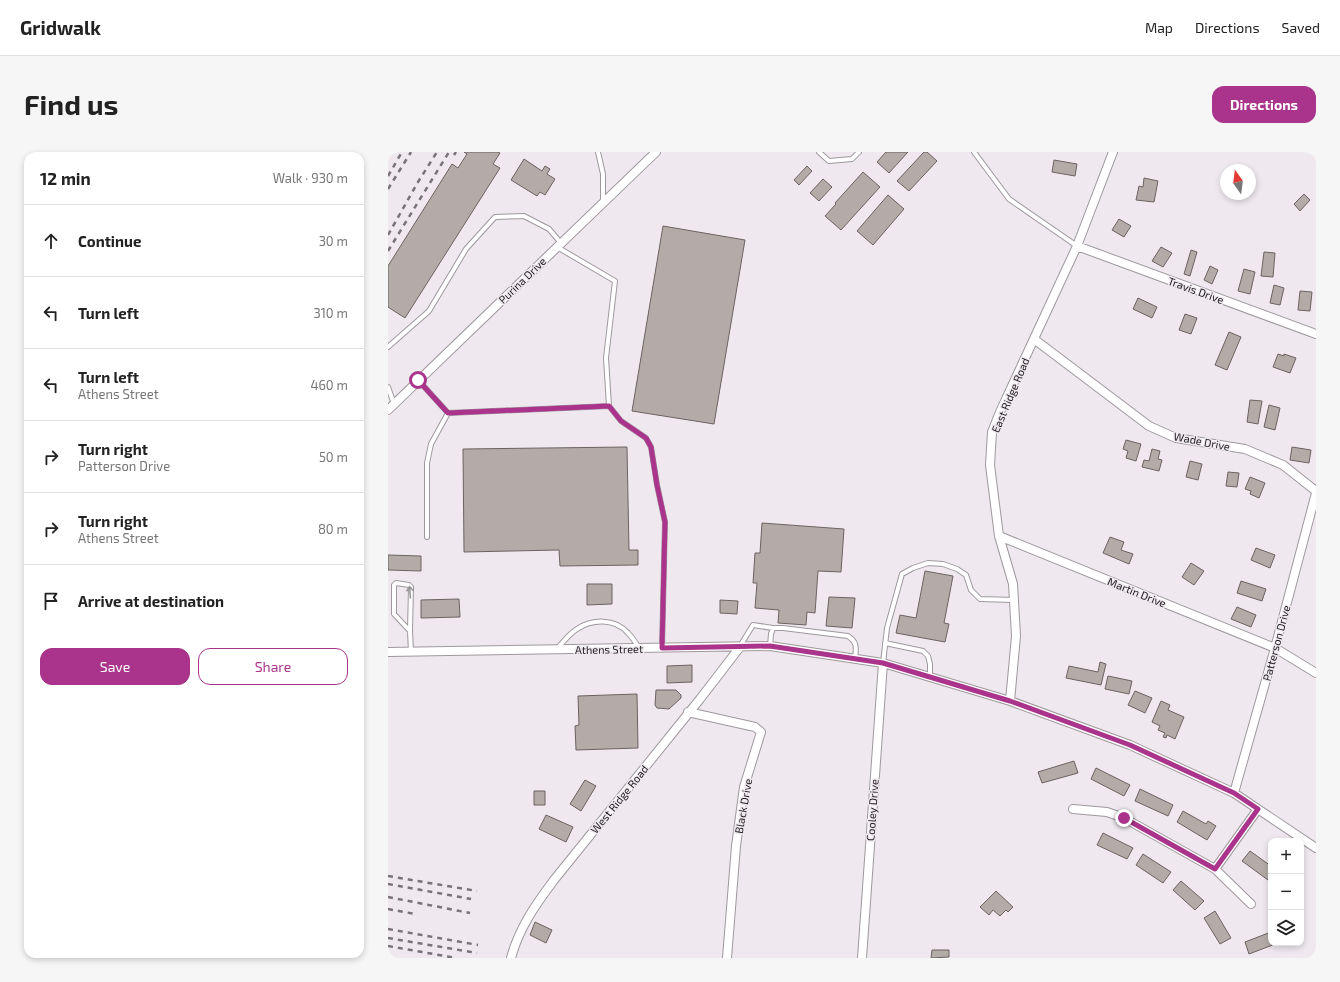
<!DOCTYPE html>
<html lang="en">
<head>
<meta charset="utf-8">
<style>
	body { margin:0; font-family:"Exo 2",sans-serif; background:#f6f6f6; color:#222 }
	.controls { position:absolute; right:12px; bottom:12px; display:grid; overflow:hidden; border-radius:8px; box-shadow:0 2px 6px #0003 }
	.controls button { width:36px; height:36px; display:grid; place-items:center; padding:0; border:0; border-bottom:1px solid #e0e0e0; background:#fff; color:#222; font:20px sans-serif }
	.compass { position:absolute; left:832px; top:12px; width:36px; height:36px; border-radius:50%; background:#fff; box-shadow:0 2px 6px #0003; rotate:346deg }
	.stop { position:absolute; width:12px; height:12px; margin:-9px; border:3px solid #aa348b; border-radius:50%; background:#fff }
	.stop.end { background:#aa348b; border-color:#fff; box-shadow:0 1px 4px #0008 }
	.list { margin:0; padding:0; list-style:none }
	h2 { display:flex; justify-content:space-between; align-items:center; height:52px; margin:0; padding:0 16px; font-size:17px }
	h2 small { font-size:13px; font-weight:400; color:#767676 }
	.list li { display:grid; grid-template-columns:26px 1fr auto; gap:12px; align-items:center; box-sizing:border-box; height:72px; padding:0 16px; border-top:1px solid #e0e0e0 }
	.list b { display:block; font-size:15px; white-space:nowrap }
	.list p { margin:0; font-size:13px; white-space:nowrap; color:#767676 }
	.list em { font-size:13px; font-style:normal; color:#767676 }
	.actions { display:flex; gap:8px; padding:12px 16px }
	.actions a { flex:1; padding:9px 0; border:1px solid #aa348b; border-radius:12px; text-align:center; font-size:14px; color:#aa348b }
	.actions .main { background:#aa348b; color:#fff }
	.icon { flex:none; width:22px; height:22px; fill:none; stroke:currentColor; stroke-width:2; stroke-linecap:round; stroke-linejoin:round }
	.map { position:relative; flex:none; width:928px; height:806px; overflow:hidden; border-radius:12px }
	header { display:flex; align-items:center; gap:24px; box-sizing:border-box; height:56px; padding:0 20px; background:#fff; border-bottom:1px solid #e0e0e0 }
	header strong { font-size:19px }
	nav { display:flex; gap:22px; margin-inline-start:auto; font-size:14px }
	.intro { display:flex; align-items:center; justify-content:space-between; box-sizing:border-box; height:96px; padding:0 24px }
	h1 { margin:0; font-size:28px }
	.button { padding:10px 18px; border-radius:12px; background:#aa348b; color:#fff; font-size:14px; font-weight:700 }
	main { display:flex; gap:24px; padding:0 24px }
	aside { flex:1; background:#fff; border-radius:12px; box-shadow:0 2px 6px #0003 }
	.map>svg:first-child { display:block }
	.building { fill:#b3aba8; stroke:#6a6361 }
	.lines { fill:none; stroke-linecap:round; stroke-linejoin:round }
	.lane-casing { stroke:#9e989d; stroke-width:6 }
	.street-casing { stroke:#9e989d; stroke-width:10 }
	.lane { stroke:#fff; stroke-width:4 }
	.street { stroke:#fff; stroke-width:8 }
	.rail { stroke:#777377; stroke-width:2.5; stroke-dasharray:5 5; stroke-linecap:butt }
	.oneway { stroke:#999899 }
	.route { stroke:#aa348b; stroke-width:5 }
	.labels { text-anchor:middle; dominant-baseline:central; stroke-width:3; stroke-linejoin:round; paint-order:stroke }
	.street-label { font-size:11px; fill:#1d1b1d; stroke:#efe9ef }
</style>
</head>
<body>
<header>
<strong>Gridwalk</strong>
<nav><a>Map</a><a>Directions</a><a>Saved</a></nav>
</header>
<div class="intro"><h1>Find us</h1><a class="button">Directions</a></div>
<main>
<aside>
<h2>12 min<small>Walk · 930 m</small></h2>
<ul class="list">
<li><svg class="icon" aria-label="ahead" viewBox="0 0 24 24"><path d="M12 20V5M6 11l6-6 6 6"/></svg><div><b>Continue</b></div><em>30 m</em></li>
<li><svg class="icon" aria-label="left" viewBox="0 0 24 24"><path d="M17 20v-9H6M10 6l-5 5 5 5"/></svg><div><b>Turn left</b></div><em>310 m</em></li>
<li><svg class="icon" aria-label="left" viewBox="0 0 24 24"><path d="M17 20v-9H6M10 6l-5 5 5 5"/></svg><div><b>Turn left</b><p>Athens Street</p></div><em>460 m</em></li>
<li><svg class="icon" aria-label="right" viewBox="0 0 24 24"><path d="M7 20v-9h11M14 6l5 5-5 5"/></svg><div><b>Turn right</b><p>Patterson Drive</p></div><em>50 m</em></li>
<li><svg class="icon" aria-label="right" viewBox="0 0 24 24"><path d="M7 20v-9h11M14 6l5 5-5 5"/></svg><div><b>Turn right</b><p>Athens Street</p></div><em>80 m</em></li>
<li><svg class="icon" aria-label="arrive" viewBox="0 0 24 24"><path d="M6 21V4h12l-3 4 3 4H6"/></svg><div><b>Arrive at destination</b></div></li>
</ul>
<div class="actions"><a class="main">Save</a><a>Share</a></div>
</aside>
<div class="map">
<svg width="928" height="806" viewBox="0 0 928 806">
	<rect width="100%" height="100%" fill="#efe9ef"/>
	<path class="building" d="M76,0h34l2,1 -7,11 7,4 -95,150 -17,-11v-41l64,-102 6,4 9,-14z
		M498,0h22l-19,21 -12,-11z
		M536,0h3l10,9 -28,30 -12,-10z
		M136,7l18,12 3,-5 5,3 -3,5 8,5 -10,16 -5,-3 -3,4 -26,-16z
		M666,8l23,4 -2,12 -23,-4z
		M419,14l5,5 -13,14 -5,-5z
		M475,20l17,15 -39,43 -16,-14 11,-12 -1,-1z
		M756,26l14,3 -4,21 -18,-2 3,-14 4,1z
		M435,27l9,8 -13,14 -9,-8z
		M916,42l6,6 -10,11 -6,-7z
		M500,43l16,14 -31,36 -16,-14z
		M731,67l12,7 -7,11 -12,-7z
		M275,74l82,14 -31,184 -82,-13z
		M773,95l11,6 -9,14 -11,-6z
		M803,98l6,2 -7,24 -6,-2z
		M876,100l11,1 -2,24 -12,-1z
		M822,114l8,4 -6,14 -8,-4z
		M856,117l11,3 -5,22 -12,-3z
		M886,133l10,3 -4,17 -10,-2z
		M912,139l12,1 -2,19 -12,-1z
		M750,146l19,9 -5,11 -19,-9z
		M797,162l12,4 -6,16 -12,-4z
		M841,180l12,5 -14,33 -12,-5z
		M890,202l6,2v-2l12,4 -6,15 -17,-6z
		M862,248l12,1 -4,23 -11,-2z
		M881,253l11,3 -5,22 -11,-3z
		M738,288l15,4 -5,17 -10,-3 2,-7 -5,-2z
		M239,295l2,103h9v15l-78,1 -1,-16 -95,2 -1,-103z
		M904,295l19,3 -2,13 -19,-3z
		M764,297l8,2 -2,8 4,1 -3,11 -17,-4 2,-7 5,1z
		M802,309l12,3 -4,16 -12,-3z
		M840,320l11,1 -2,14 -11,-1z
		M862,325l15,6 -6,15 -9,-4 1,-3 -6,-2z
		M374,371l82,6 -3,43 -23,-1 -3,42 -8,-1 -1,13 -28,-2 1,-13 -24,-2 2,-25h-4l2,-30h5z
		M722,385l14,5 -3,8 12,4 -4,10 -26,-11z
		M868,396l19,7 -5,13 -19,-8z
		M0,403l33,1v15l-33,-1z
		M803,411l13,8 -10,14 -12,-8z
		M537,419l28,5 -9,47 5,1 -4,18 -49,-9 4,-18 16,3z
		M853,429l25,8 -4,12 -25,-8z
		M199,432h25v20l-25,1z
		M441,445l26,1 -3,30 -26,-2z
		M71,447l1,18 -39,1v-18z
		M332,448l18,1 -1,13 -17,-1z
		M849,455l19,8 -5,12 -20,-8z
		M712,510l6,2 -5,21 -35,-7 3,-12 29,6z
		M304,513v17l-25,1v-17z
		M720,524l24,5 -3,13 -24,-5z
		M268,538h20l5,5v3l-12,11 -12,-1 -2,-3z
		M747,539l17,7 -7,15 -17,-8z
		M249,542l1,54 -62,2 -1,-24 4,-1 -1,-29z
		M773,549l9,4 -2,5 16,7 -9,22 -8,-4 -1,3 -3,-1 2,-4 -7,-3 2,-4 -8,-4z
		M686,609l4,12 -36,10 -4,-11z
		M708,616l34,17 -6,11 -33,-17z
		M197,628l11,6 -15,25 -11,-7z
		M752,637l33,16 -5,11 -33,-15z
		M146,639h11v14h-11z
		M795,659l23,13 2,-3 8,5 -9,14 -30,-18z
		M158,663l27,12 -7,15 -27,-13z
		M715,681l30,15 -6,11 -30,-14z
		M862,699l21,15v10l-3,4 -26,-19z
		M755,702l28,18 -8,11 -27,-18z
		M793,729l23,20 -9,9 -22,-20z
		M608,739l17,16 -5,5 -2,-2 -6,6 -7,-6 -4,5 -9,-8z
		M827,759l16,27 -11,6 -16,-26z
		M147,770l17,8 -6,13 -16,-8z
		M883,780v11h7l-29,11 -4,-12z
		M544,798h17v7l-18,1z"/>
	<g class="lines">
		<defs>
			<path id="lane" d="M210,0l5,22v28
				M431,0l10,9 23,-2 7,-7
				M586,0l35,47 68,47
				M169,95l58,34 -9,77 3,48 12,15 25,17 5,9 6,38 8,37 -3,126
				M0,195l41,-36 37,-62 29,-32 29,-1 25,13 12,14
				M31,229l29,32 161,-7
				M0,235l6,17
				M39,385v-74l4,-19 17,-31
				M22,479l-16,-17v-29l2,-2 13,2 2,2 -1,44 1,21
				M497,491l38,8 5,5 2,8v13
				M352,494l13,-21 20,3
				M382,494l1,-12 2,-6h10l65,8c10,7 8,12 7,23
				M169,497c6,-7 12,-15 20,-20 15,-10 38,-11 51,4 4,4 8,10 11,15
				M495,511l4,-35 15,-54 11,-6 15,-5 15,1 14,5 9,6 5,15 9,9 34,1"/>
			<path id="street" d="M689,94l239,88
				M646,187l115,87 27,12 69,11 38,16 33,26
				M0,258l268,-258
				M611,384l276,112 41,25
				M0,500l382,-6 113,17 127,38 120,44 104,48 82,55
				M622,549l6,-65 -3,-52 -14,-48 -9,-71 2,-33 8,-20 77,-166 36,-94
				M300,560l67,15 6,5 -17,55 -8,59 -9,112
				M846,641l41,-145 41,-155
				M685,657l34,3 17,6 91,51 36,35
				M827,717l43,-60
				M123,806c8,-30 25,-54 43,-78l146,-181 40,-52
				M474,806l21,-295"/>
		</defs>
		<use href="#lane" class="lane-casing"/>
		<use href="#street" class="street-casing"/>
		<use href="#lane" class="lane"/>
		<use href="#street" class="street"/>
		<path class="rail" d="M66,3l2,-3
			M0,24l14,-24
			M0,37l23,-37
			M0,83l30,-53 19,-30
			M0,99l61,-99
			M0,724l89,15
			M0,732l83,15
			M0,745l82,16
			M0,757l27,5
			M0,777l90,16
			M0,786l89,15
			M0,794l68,12
			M0,805l4,1"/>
	</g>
	<defs><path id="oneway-shaft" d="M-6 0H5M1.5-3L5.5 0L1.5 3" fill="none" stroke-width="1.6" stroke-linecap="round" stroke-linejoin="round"/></defs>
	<use class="oneway" href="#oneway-shaft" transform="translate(22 440) rotate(-94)"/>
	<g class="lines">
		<path class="route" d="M30,228l30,33 161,-7 12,15 25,17 5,9 6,38 8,37 -3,126 108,-2 113,17 127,38 120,44 104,48 24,16 -43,60 -91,-51"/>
	</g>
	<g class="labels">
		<g class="street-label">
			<text transform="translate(134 128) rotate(-44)">Purina Drive</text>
			<text transform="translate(808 138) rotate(20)">Travis Drive</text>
			<text transform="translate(622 243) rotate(-67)">East Ridge Road</text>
			<text transform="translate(814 289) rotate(11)">Wade Drive</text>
			<text transform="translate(749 440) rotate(22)">Martin Drive</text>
			<text transform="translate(888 491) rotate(-75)">Patterson Drive</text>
			<text transform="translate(221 497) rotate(-1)">Athens Street</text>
			<text transform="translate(231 647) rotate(-51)">West Ridge Road</text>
			<text transform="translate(355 654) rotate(-80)">Black Drive</text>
			<text transform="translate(484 658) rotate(-86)">Cooley Drive</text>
		</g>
	</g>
</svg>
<div class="controls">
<button>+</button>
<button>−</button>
<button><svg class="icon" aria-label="layers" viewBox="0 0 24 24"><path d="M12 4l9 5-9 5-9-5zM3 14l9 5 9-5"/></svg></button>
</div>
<svg class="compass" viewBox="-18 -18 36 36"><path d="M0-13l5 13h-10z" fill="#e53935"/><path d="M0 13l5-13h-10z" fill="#767676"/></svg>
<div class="stop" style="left:30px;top:228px"></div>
<div class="stop end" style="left:736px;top:666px"></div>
</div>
</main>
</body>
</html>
